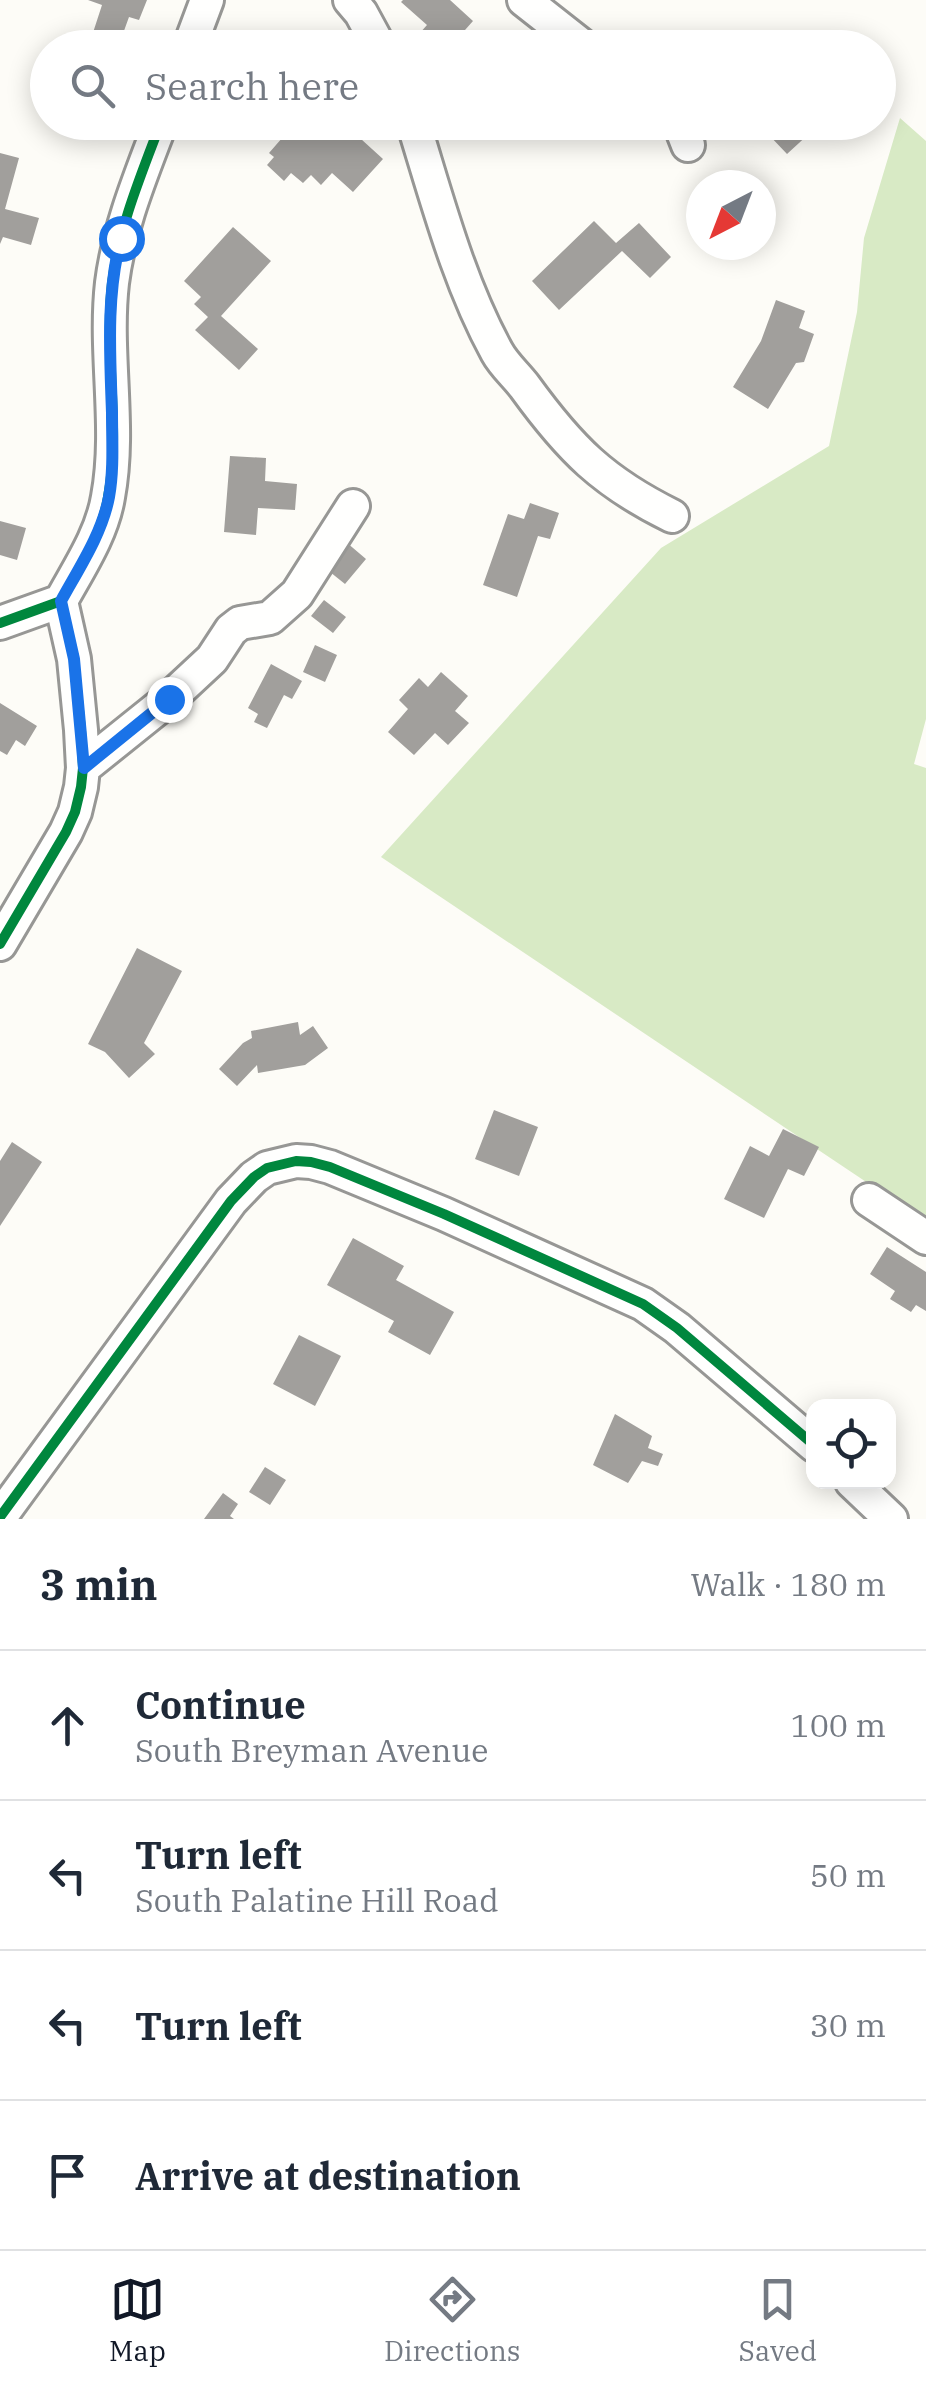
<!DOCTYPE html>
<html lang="en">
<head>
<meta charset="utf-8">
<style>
	body { margin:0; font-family:"IBM Plex Serif",serif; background:#f2f2f3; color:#1f2937 }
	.controls { position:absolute; right:30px; bottom:30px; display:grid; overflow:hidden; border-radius:20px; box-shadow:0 5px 25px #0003 }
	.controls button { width:90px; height:90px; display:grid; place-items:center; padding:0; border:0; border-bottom:2px solid #e0e1e3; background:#fff; color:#1f2937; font:50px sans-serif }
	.compass { position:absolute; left:686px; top:170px; width:90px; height:90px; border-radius:50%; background:#fff; box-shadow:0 5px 25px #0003; rotate:222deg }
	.stop { position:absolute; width:30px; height:30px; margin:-22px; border:8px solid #1a73e8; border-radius:50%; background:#fff }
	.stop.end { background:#1a73e8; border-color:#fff; box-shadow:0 2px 10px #0008 }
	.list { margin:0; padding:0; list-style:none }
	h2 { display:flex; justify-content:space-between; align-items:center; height:130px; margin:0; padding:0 40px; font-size:42px }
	h2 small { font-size:32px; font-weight:400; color:#747a83 }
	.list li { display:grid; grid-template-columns:65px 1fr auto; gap:30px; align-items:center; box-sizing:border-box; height:150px; padding:0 40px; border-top:2px solid #e0e1e3 }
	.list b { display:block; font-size:38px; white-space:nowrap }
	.list p { margin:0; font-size:32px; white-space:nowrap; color:#747a83 }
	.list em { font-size:32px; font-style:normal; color:#747a83 }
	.icon { flex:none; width:55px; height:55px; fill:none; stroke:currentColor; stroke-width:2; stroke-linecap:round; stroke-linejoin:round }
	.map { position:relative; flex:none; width:926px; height:1519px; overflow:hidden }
	.search { position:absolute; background:#fff; box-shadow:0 5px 25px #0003; left:30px; right:30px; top:30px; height:110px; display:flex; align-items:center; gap:25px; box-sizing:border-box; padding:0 35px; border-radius:55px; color:#747a83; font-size:38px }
	.sheet { height:730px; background:#fff }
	nav { display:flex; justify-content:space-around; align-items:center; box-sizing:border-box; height:140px; border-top:2px solid #e0e1e3; background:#fff; font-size:28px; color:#747a83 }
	nav a { display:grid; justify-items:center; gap:5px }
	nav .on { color:#111827 }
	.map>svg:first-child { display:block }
	.forest { fill:#d8eac5 }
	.building { fill:#a19f9c }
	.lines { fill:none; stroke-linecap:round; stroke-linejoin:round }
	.minor-casing { stroke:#979795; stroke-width:38 }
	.minor { stroke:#fffffe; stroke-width:32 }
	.cycleway-casing { stroke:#fff; stroke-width:16 }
	.cycleway { stroke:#00873e; stroke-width:10 }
	.route { stroke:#1a73e8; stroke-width:12 }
</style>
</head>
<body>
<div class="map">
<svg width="926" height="1519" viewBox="0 0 926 1519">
	<rect width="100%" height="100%" fill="#fdfcf7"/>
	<path class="forest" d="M900,118l26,23v578l-12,45 12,4v454l-545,-365 280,-309 168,-102 28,-134 7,-74z"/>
	<path class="building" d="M88,0h59l-8,20 -10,-3 -8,22 23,9h-56l14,-43z
		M403,0h47l23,21 -24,27h-33l-5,-5 16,-18 -26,-23z
		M296,122h60l-6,7 33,30 -30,33 -21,-19 -11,12 -10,-10 -8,8 -12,-10 -7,8 -17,-16 7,-8 -5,-4z
		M778,122h24l9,10 -24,22 -20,-21z
		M0,153l19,5 -14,51 34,9 -8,27 -28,-8 -3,7z
		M594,221l22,22 23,-20 32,34 -21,21 -28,-27 -63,59 -27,-29z
		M233,227l38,34 -50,55 37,33 -19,21 -44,-40 13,-13 -14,-13 7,-7 -17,-16z
		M776,300l29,11 -6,17 15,6 -10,28 -8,1 -28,46 -35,-22 28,-46z
		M230,456l36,2 -1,23 32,3 -2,26 -37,-2 -2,27 -32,-3z
		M530,503l29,10 -9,26 -12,-3 -21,61 -34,-12 25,-71 16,5z
		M0,521l26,7 -9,32 -17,-5z
		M346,542l20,17 -21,25 -20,-16z
		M324,600l22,17 -13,16 -22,-17z
		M315,645l22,10 -12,27 -22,-10z
		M271,664l31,17 -10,18 -8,-4 -17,33 -13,-6 4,-8 -10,-6z
		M441,672l27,24 -13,15 14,12 -21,22 -13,-12 -21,22 -26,-23 20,-23 -9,-9 20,-22 9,9z
		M0,703l37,23 -12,20 -9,-6 -9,15 -7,-4z
		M137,948l45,23 -38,72 11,11 -26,24 -24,-26 -17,-8z
		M298,1022l2,13 13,-9 15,22 -23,17 -47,8 -1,-8 -20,21 -18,-17 24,-26 9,-5 -1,-7z
		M494,1110l44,17 -19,49 -44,-17z
		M783,1129l36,18 -15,29 -16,-7 -24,49 -40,-19 26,-53 19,10z
		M12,1142l30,20 -42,64v-65z
		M353,1238l51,28 -8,14 58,32 -24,43 -42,-23 6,-11 -67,-36z
		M887,1247l39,25v39l-10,-6 -5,7 -21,-13 5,-8 -25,-17z
		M299,1335l42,21 -26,50 -42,-22z
		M615,1414l37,22 -4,12 15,6 -5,12 -16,-5 -14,22 -35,-18z
		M265,1467l21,13 -16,25 -21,-13z
		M223,1493l15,11 -8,12 4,3h-30z"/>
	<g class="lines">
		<defs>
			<path id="minor" d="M350,0l11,13 19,35
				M524,0l61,48
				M189,48l18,-48
				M413,122c24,77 45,159 84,230 7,13 19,23 28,35 45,62 78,95 147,129
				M679,122l9,23
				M61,601c18,-33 41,-67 47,-104 13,-69 -4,-144 4,-214 7,-56 29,-108 49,-161
				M0,623l61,-22 13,58 7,71 2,38 -2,19 -6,25 -9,20 -66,112
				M83,768l86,-69 43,-40 19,-29 9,-7 30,-5 27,-24 56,-88
				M869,1200l57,38
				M852,1482l39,37
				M0,1517l231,-316 23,-24 13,-9 29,-7 15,1 19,5 114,47 199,90 34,24 137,117"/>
		</defs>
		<use href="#minor" class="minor-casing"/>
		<use href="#minor" class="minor"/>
		<defs>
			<path id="cycleway" d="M61,601c18,-33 41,-67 47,-104 13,-69 -4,-144 4,-214 7,-56 29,-108 49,-161
				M0,623l61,-22 13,58 7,71 2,38 -2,19 -6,25 -9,20 -66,112
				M0,1517l231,-316 23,-24 13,-9 29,-7 15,1 19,5 114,47 199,90 34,24 137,117"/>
		</defs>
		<use href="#cycleway" class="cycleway-casing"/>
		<use href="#cycleway" class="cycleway"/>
	</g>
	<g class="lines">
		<path class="route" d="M121,238c-15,57 -11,116 -9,175 0,28 2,56 -3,84 -7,37 -30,71 -48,104l13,58 10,109 85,-69"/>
	</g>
</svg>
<div class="controls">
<button><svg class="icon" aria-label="locate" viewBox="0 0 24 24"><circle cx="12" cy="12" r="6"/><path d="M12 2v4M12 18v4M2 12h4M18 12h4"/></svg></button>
</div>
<svg class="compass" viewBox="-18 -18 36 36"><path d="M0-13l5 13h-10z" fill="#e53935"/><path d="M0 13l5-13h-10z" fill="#747a83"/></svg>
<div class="stop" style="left:121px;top:238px"></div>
<div class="stop end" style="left:169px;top:699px"></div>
<div class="search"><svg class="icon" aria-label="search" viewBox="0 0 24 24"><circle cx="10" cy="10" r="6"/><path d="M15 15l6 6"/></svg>Search here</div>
</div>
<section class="sheet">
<h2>3 min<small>Walk · 180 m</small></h2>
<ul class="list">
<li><svg class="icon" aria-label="ahead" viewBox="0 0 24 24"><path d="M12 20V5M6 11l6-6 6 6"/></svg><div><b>Continue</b><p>South Breyman Avenue</p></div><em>100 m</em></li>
<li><svg class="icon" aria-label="left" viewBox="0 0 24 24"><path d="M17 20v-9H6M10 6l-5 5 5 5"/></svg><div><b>Turn left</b><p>South Palatine Hill Road</p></div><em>50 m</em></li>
<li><svg class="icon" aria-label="left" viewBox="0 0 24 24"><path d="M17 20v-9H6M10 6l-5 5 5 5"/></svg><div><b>Turn left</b></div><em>30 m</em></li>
<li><svg class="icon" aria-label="arrive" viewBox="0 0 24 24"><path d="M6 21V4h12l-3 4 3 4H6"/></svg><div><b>Arrive at destination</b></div></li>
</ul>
</section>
<nav>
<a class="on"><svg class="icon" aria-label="map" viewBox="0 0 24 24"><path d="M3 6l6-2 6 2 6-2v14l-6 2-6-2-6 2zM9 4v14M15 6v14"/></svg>Map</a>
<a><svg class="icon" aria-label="directions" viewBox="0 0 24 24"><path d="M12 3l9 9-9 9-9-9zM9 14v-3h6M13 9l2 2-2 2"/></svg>Directions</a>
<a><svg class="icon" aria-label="saved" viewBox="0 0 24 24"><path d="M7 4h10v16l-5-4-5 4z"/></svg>Saved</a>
</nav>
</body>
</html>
